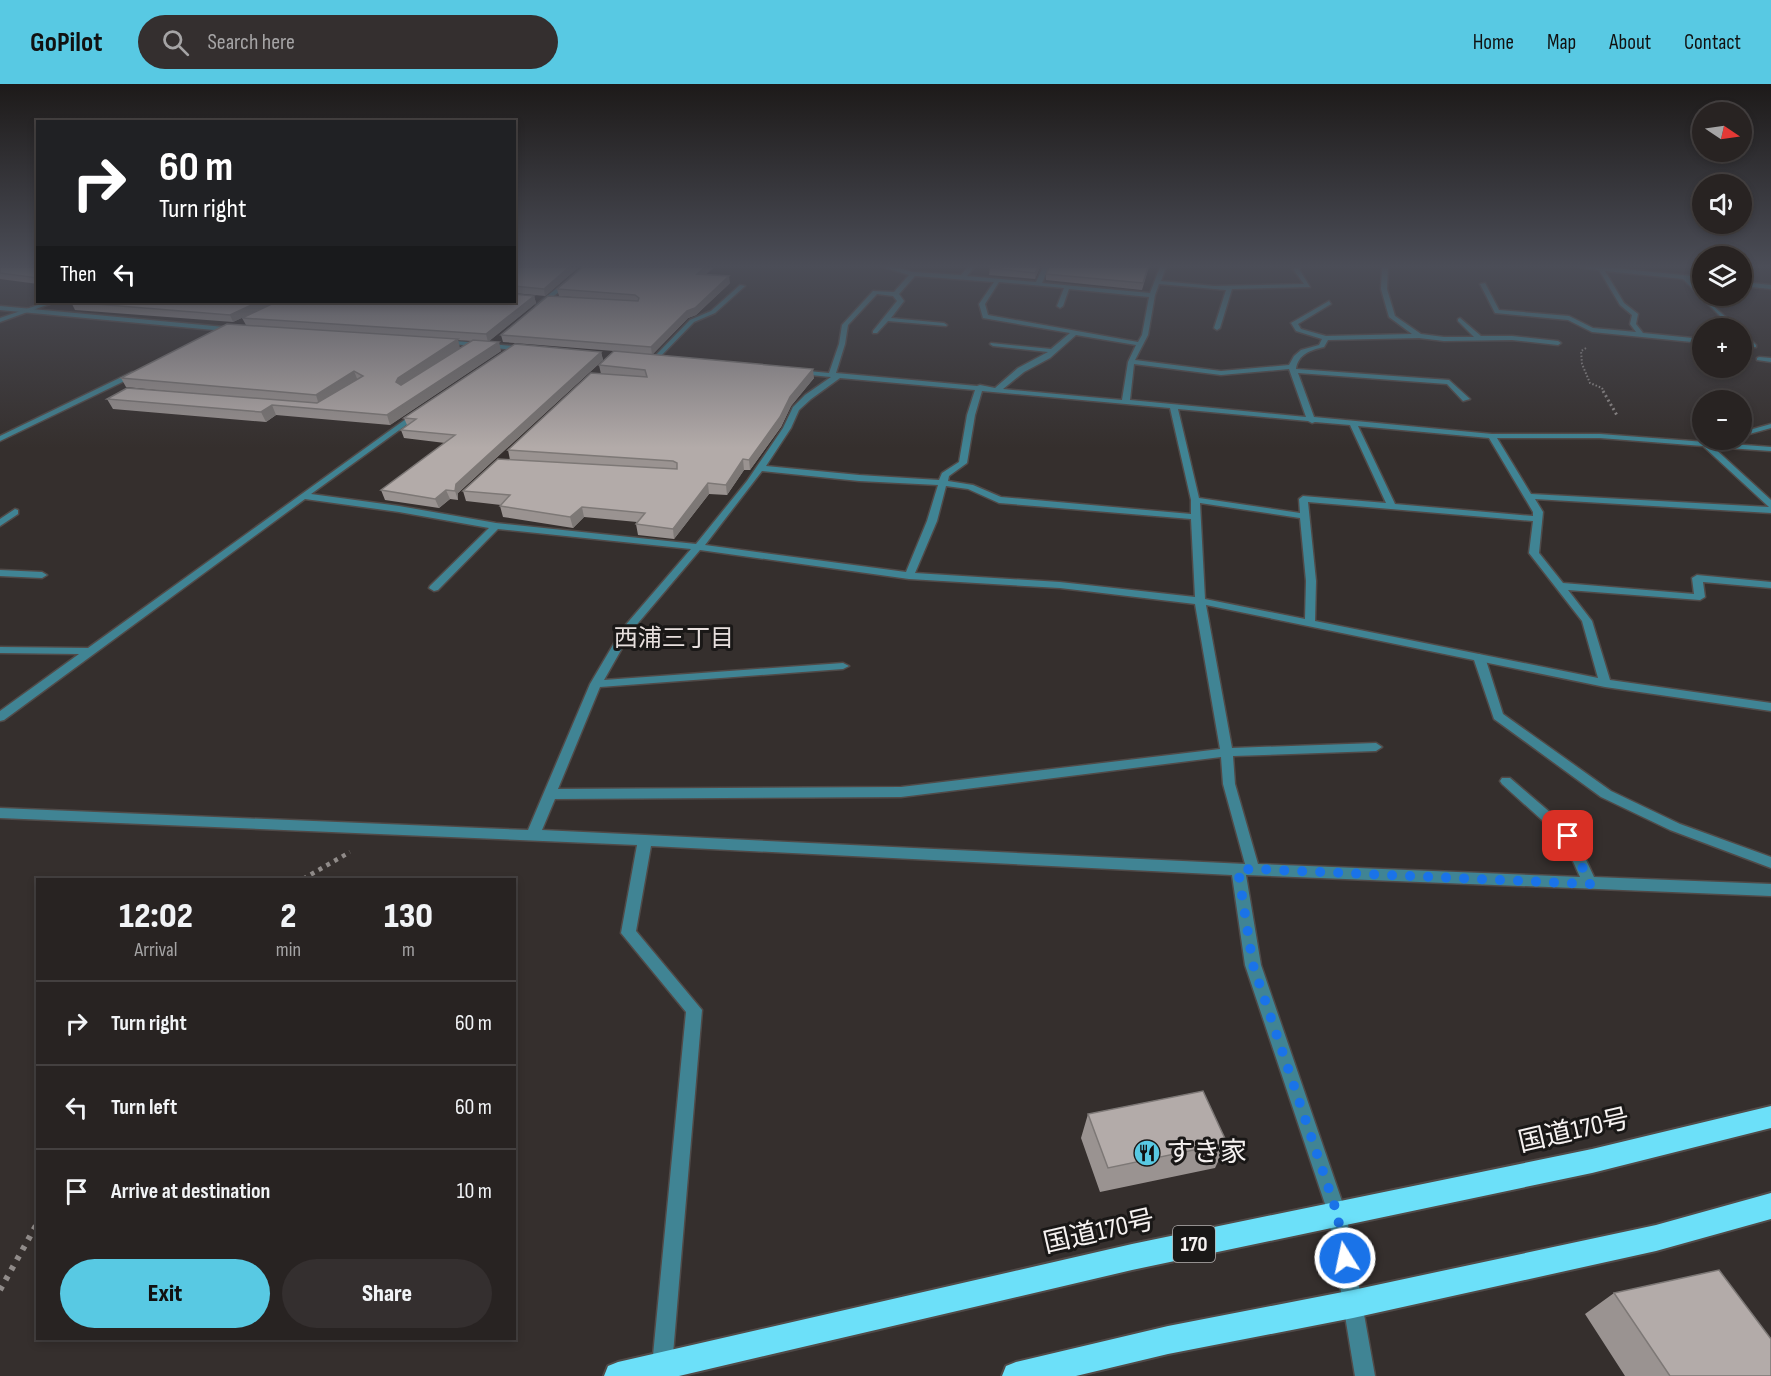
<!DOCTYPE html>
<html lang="en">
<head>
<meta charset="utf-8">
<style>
  :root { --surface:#282322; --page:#342f2f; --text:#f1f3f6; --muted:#a5a4a5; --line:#444040; --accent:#58c9e3 }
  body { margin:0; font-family:"Sofia Sans Condensed","Noto Sans JP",sans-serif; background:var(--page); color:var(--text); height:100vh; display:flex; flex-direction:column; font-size:22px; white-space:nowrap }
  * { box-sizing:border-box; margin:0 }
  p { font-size:20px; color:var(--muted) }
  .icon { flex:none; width:33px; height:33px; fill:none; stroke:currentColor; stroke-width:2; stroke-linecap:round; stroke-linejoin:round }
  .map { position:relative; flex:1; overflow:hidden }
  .panel { position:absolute; left:36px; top:794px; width:480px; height:462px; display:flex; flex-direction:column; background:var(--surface); border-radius:0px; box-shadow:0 3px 9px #0003,0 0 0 2px var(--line) }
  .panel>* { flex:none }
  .banner { position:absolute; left:36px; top:36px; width:480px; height:183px; border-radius:0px; box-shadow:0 3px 9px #0003,0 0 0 2px var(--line); background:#202124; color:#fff; overflow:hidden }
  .needle { width:39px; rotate:103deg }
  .tools { position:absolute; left:1692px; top:18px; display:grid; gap:12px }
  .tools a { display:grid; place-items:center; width:60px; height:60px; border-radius:50%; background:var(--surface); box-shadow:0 3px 9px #0003,0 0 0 2px var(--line); font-size:30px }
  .pin { position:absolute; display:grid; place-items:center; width:51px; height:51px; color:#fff; margin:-26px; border-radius:12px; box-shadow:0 3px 9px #0006 }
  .me { position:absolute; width:66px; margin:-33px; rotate:350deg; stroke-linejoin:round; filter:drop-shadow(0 0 4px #0008) }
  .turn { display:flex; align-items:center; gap:21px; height:126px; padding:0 24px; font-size:27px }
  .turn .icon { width:78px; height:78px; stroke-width:2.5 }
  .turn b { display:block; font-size:42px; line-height:51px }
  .then { display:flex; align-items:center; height:57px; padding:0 24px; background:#0003; gap:12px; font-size:22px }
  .eta { display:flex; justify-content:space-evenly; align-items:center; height:102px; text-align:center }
  .eta b { font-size:36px; font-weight:800; line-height:42px }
  .cta { display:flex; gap:12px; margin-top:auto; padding:12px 24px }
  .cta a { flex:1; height:69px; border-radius:36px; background:var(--accent); color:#111; font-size:24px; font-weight:800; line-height:69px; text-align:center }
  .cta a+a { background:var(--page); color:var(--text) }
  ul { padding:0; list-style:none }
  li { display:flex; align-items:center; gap:18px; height:84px; padding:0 24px; border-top:2px solid var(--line) }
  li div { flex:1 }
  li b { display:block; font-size:22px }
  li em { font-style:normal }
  header { display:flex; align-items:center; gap:36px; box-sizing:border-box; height:84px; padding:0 30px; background:var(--accent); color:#111 }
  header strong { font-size:28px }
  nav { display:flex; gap:33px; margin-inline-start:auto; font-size:21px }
  .search { width:420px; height:54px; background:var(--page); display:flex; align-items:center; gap:15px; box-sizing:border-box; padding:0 21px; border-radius:33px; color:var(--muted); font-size:22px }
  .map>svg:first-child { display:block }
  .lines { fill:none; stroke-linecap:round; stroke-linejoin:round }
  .service-casing { stroke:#504a48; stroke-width:3 }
  .minor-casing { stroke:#504a48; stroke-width:3 }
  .tertiary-casing { stroke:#504a48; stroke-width:3 }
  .trunk-casing { stroke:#504a48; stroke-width:4 }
  .path-far3 { stroke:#908b89; stroke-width:2; stroke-dasharray:1.5 2; stroke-linecap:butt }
  .path-far2 { stroke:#908b89; stroke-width:3; stroke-dasharray:2 3; stroke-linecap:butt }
  .path-far1 { stroke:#908b89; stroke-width:4.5; stroke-dasharray:4 5; stroke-linecap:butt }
  .path { stroke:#908b89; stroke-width:6; stroke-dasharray:4.5 7; stroke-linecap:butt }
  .service { fill:#408494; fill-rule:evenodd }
  .minor { fill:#408494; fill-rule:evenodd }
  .tertiary { fill:#408494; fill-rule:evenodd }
  .trunk { fill:#6ce0f9; fill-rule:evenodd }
  .wall { fill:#9a9391; fill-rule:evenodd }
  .shaded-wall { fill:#7d7876 }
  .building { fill:#b3aba9; stroke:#7d7876; stroke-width:1.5 }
  .route { stroke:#1a73e8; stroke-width:10; stroke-dasharray:0 18 }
  .labels { text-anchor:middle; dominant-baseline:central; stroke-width:6; stroke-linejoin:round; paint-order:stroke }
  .shield { fill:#1a1817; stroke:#b4b1b0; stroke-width:1.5 }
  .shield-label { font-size:21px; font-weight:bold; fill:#f6f2f1 }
  .neighbourhood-label { font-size:24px; fill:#e7dfdd; stroke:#1a1817 }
  .near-street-label { font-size:27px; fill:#f6f2f1; stroke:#1a1817 }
  .near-poi-label { font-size:27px; fill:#f6f2f1; stroke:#1a1817; text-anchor:start }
</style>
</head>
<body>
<header>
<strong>GoPilot</strong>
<div class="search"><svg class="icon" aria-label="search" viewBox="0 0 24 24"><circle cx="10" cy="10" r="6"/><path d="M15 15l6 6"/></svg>Search here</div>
<nav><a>Home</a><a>Map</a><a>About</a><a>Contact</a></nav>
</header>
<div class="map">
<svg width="1771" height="1292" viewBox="0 0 1771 1292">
  <rect width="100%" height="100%" fill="#352f2d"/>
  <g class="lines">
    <defs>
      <path id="service" d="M1479 570 1485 573 1503 630 1611 707 1680 740 1771 773V784L1670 746 1601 713 1494 635 1473 573Z"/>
      <path id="minor" d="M583 183H590L540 223H536V221Z
        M883 183H895L913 188 961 191 968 183H974L967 192 1036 198 1043 183H1049L1042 199 1150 209 1160 183H1166L1161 197 1214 202 1304 200 1293 185 1301 183 1299 185 1310 203 1232 205 1220 244 1217 246 1214 244 1226 206 1159 200 1155 211 1148 251 1135 276 1221 287 1289 281 1294 272 1301 266 1319 261 1322 255 1296 247 1291 239 1329 217 1331 220 1298 240 1301 245 1326 252 1412 250 1389 233 1381 205 1382 183H1388L1387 205 1395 232 1421 250 1444 253H1474L1458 237V235L1460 234 1481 252H1512L1558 257 1561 259 1558 261 1512 256 1444 257 1419 254 1328 256 1324 263C1311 266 1298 270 1296 285L1449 296 1470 315 1463 317 1447 300 1298 289 1314 333 1492 350H1600L1771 363V367L1713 363 1771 416V429L1535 415 1543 428 1539 469 1563 499 1694 510 1692 494 1697 491 1771 498V504L1703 498 1705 513 1700 516 1568 506 1592 537 1610 596 1771 619V627L1605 603 1206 521 1232 664 1376 659 1382 663 1376 667 1233 672 1235 700 1258 780 1580 793 1563 755 1502 700 1500 697 1502 694H1510L1573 748 1594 793 1771 800V812L1246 791 1261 881 1346 1129 1375 1292H1355L1328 1129 1245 881 1232 791 651 762 636 847 702 926 672 1282 669 1289 661 1292 655 1289 652 1282 686 928 621 849 637 761 0 734V724L528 746 590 600 623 544 691 465 498 445 438 506 434 507 429 504 430 502 489 444 399 428 305 415 4 636 0 637V627L79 570 0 569V563L88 564 417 327H420V331L311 410 399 422 496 439 696 460 747 397 783 344 793 323 805 311 831 293 800 290H797V286L829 289 839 260 842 241 873 207 894 208 909 191ZM915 192 994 198 979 220 983 234 1070 249 1051 265 991 259 990 260 993 262 1048 268 1018 284 995 304 980 301 977 302 836 289 845 260 848 241 877 210 893 212 897 217 873 247V249H877L888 237 946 242 947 241 944 239 891 234 904 217 899 210ZM999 198 1064 204 1057 222 1060 224 1063 222 1069 205 1149 213 1142 251 1138 258 988 231 985 220ZM1076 251 1136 261 1128 278 1122 316 1003 305 1024 288 1050 274ZM1134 280 1221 291 1289 285 1306 333 1130 316ZM840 294 975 306 967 331 959 378 942 389 939 396 859 391 766 382 791 344 799 326 811 315ZM982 307 1170 324 1191 416V430L1001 413 973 401 948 397 949 392 967 379 975 331ZM1178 325 1308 337 1312 339 1315 338 1350 341 1386 419 1303 412 1299 415 1300 429 1199 414ZM1358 342 1489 354 1533 428V432L1395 420ZM1497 354H1600L1703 362 1769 423 1531 410ZM762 387 859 397 938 401 927 437 906 488 705 461ZM946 402 968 405 999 419 1191 435 1195 513 1060 498 915 489 937 437ZM1308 418 1533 437 1529 469 1582 537 1598 594 1315 537 1316 497ZM1200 419 1300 434 1306 497 1305 535 1205 515ZM700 466 909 495 1060 504 1195 520 1220 665 901 703 558 705 600 603 843 585 849 582 843 579 604 596 633 545ZM1221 673 1223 700 1245 780 542 746 555 715 901 713Z
        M1579 183H1604L1702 193V197L1690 196 1702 212 1738 244H1732L1683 195 1605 187 1624 219 1638 230 1636 240 1643 249 1702 255V259L1592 248 1568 236 1495 229 1480 200 1485 199 1499 226 1569 232 1593 244 1636 248 1630 240 1632 231 1620 221 1599 186Z
        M1742 198 1771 201V205L1742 202Z
        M740 201 745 202 715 229 694 238 657 276H653V274L690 236 711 227Z
        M0 222 235 244 238 246 235 248 0 226Z
        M1742 248 1756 261V263H1742V259H1748L1742 253Z
        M444 256 525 263 528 265 525 267 442 259V257Z
        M1759 273 1771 274V278L1757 276V274Z
        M132 288 139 290 0 357V352Z
        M1771 340V344L1742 352V348Z
        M15 425 18 426V430L0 442V435Z
        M0 486 42 488 47 491 42 494 0 492Z"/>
      <path id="tertiary" d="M47 218H55L0 238V234Z"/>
      <path id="trunk" d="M1771 1022V1044L1592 1089 1132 1186 679 1292H604L608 1282 618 1278 1132 1160 1592 1065Z
        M1771 1109V1135L1656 1167 1353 1234 1168 1270 1076 1292H1002L1006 1282 1016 1278 1168 1242 1353 1206 1656 1141Z"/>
    </defs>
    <use href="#service" class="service-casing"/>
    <use href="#minor" class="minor-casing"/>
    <use href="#tertiary" class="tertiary-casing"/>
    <use href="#trunk" class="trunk-casing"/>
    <path class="path-far3" d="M1586 264 1581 267 1582 280 1590 299 1602 304 1604 308"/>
    <path class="path-far2" d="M1603 307 1618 333"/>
    <path class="path-far1" d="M303 795 350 768"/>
    <path class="path" d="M0 1206 38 1138"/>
    <use href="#service" class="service"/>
    <use href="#minor" class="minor"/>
    <use href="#tertiary" class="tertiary"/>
    <use href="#trunk" class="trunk"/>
  </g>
  <path class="wall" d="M0 183H38V200L0 195Z
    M514 183H579L545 212 514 209Z
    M1040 183 1035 195 989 191 990 184Z
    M1049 183H1149L1142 206 1046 196V190Z
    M706 191 730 199 696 231 688 234 652 271 814 294 791 322 781 343 750 386H744L727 411 709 410 674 455 638 451 636 440 637 438 584 433 573 444 503 433 500 422 501 421 466 417 463 407 510 376 508 366 601 290 599 281 614 267 503 258 501 251 598 215 559 212 557 205Z
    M534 212 536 219 489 257 501 267 390 341 276 331 266 338 113 325 107 315 196 310 126 303 121 294 246 241 242 234 254 228 233 238 75 226 71 218H514ZM458 256 472 257 449 272Z
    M601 268 603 276 458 409V416L450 415 439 424 385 416 381 406 445 359 404 354 401 346 407 341 404 334Z
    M1088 1030 1227 1059 1215 1084 1100 1108 1081 1054Z
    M1614 1209 1771 1292H1625L1585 1230Z"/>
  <path class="shaded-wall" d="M569 183H579L545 212 544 205Z
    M705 183H715L698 197 697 190Z
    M1038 183H1040L1035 195V189Z
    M729 192 730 199 696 231 688 234 652 271 651 263 687 227Z
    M534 212 536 219 488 258 486 250Z
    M258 218H277L233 238 230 231Z
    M458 255 460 264 401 303 396 298 398 294Z
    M499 258 501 267 390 341 387 331Z
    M601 268 603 276 458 409V416L455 407 456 400Z
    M813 285 814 294 791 322 781 343 750 386 749 376 790 313Z
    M354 287 358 297 319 321 316 311Z
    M272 321 276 331 266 338 261 328Z
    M743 375 744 386 727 411 726 401Z
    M708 399 709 410 674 455 673 445Z
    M446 406 450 415 439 424 435 415Z
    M582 423 584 433 573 444 570 433Z"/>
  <path class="building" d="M0 183H38V194L0 189Z
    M514 183H569L544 205 514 202Z
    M583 183H705L697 190 729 192 695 224 687 227 651 263 501 251 548 212 638 217 639 214 635 211 557 205Z
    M990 183H1038L1035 189 990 184Z
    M1049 183H1148L1143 199 1046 190Z
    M514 210 534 212 486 250 242 234 276 218H514Z
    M71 218H258L230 231Z
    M227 240 458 255 398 294 396 298 401 301 473 256 499 258 387 331 272 321 261 328 107 315 127 304 317 319 363 292 354 287 316 311 121 294Z
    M515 260 601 268 456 400 455 407 446 406 435 415 381 406 455 351 401 346 416 335 404 334Z
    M614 267 813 285 790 313 780 333 749 376 743 375 726 401 708 399 673 445 636 440 645 429 582 423 570 433 500 422 510 411 463 407 498 375 677 385V379L673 377 508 366 591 289 647 293 645 286 599 281Z
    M1203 1007 1227 1059 1108 1084 1088 1030Z
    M1719 1186 1771 1255V1292H1670L1614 1209Z"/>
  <linearGradient id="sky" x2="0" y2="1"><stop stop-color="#1d1a19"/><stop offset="0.5" stop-color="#4b4d57"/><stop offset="1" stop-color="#4b4d57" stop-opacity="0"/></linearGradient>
  <rect width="1771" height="364" fill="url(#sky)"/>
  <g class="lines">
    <path class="route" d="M1345 1174 1337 1129 1253 881 1238 786 1253 785 1590 800 1568 752"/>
  </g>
  <defs>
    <symbol id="restaurant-disc" viewBox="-11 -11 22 22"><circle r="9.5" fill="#58c9e3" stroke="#1a1817"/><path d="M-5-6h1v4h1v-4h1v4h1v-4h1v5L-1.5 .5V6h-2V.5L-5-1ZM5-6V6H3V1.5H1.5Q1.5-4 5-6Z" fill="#111"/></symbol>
  </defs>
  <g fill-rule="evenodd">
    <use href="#restaurant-disc" x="1132" y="1054" width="30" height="30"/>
  </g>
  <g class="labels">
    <rect class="shield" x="1173" y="1142" width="42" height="36" rx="4.5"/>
    <g class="shield-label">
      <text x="1194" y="1160">170</text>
    </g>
    <g class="neighbourhood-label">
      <text x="674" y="554">西浦三丁目</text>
    </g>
    <g class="near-street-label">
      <text transform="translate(1574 1047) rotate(-13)">国道170号</text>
      <text transform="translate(1099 1148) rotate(-13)">国道170号</text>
    </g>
    <g class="near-poi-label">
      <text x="1166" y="1069">すき家</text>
    </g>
  </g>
</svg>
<div class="tools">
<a><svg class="needle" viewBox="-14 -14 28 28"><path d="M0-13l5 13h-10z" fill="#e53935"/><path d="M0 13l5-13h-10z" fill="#a5a4a5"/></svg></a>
<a><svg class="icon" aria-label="sound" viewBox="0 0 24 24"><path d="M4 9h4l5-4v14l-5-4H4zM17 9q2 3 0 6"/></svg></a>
<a><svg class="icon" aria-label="layers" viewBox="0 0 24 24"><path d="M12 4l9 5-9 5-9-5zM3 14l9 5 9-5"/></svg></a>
<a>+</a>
<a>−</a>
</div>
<div class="pin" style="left:1568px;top:752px;background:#d93025"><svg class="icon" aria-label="arrive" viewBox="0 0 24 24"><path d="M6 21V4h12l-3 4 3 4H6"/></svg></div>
<svg class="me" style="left:1345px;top:1174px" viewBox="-20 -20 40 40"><circle r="17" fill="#1a73e8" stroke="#fff" stroke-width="3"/><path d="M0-11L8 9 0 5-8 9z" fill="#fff"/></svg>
<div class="banner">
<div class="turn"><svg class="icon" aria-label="right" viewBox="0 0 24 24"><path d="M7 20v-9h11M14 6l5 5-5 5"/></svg><div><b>60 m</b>Turn right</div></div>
<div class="then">Then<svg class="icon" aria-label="left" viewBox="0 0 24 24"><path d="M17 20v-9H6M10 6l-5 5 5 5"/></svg></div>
</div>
<section class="panel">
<div class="eta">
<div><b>12:02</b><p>Arrival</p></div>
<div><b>2</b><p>min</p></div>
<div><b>130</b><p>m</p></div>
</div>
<ul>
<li><svg class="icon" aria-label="right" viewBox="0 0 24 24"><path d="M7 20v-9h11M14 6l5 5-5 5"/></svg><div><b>Turn right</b></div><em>60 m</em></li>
<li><svg class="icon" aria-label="left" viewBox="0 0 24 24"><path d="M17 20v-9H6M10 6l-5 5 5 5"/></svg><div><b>Turn left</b></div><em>60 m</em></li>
<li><svg class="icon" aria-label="arrive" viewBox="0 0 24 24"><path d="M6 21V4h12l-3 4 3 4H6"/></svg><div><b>Arrive at destination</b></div><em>10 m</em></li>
</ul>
<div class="cta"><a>Exit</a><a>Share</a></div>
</section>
</div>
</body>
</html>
